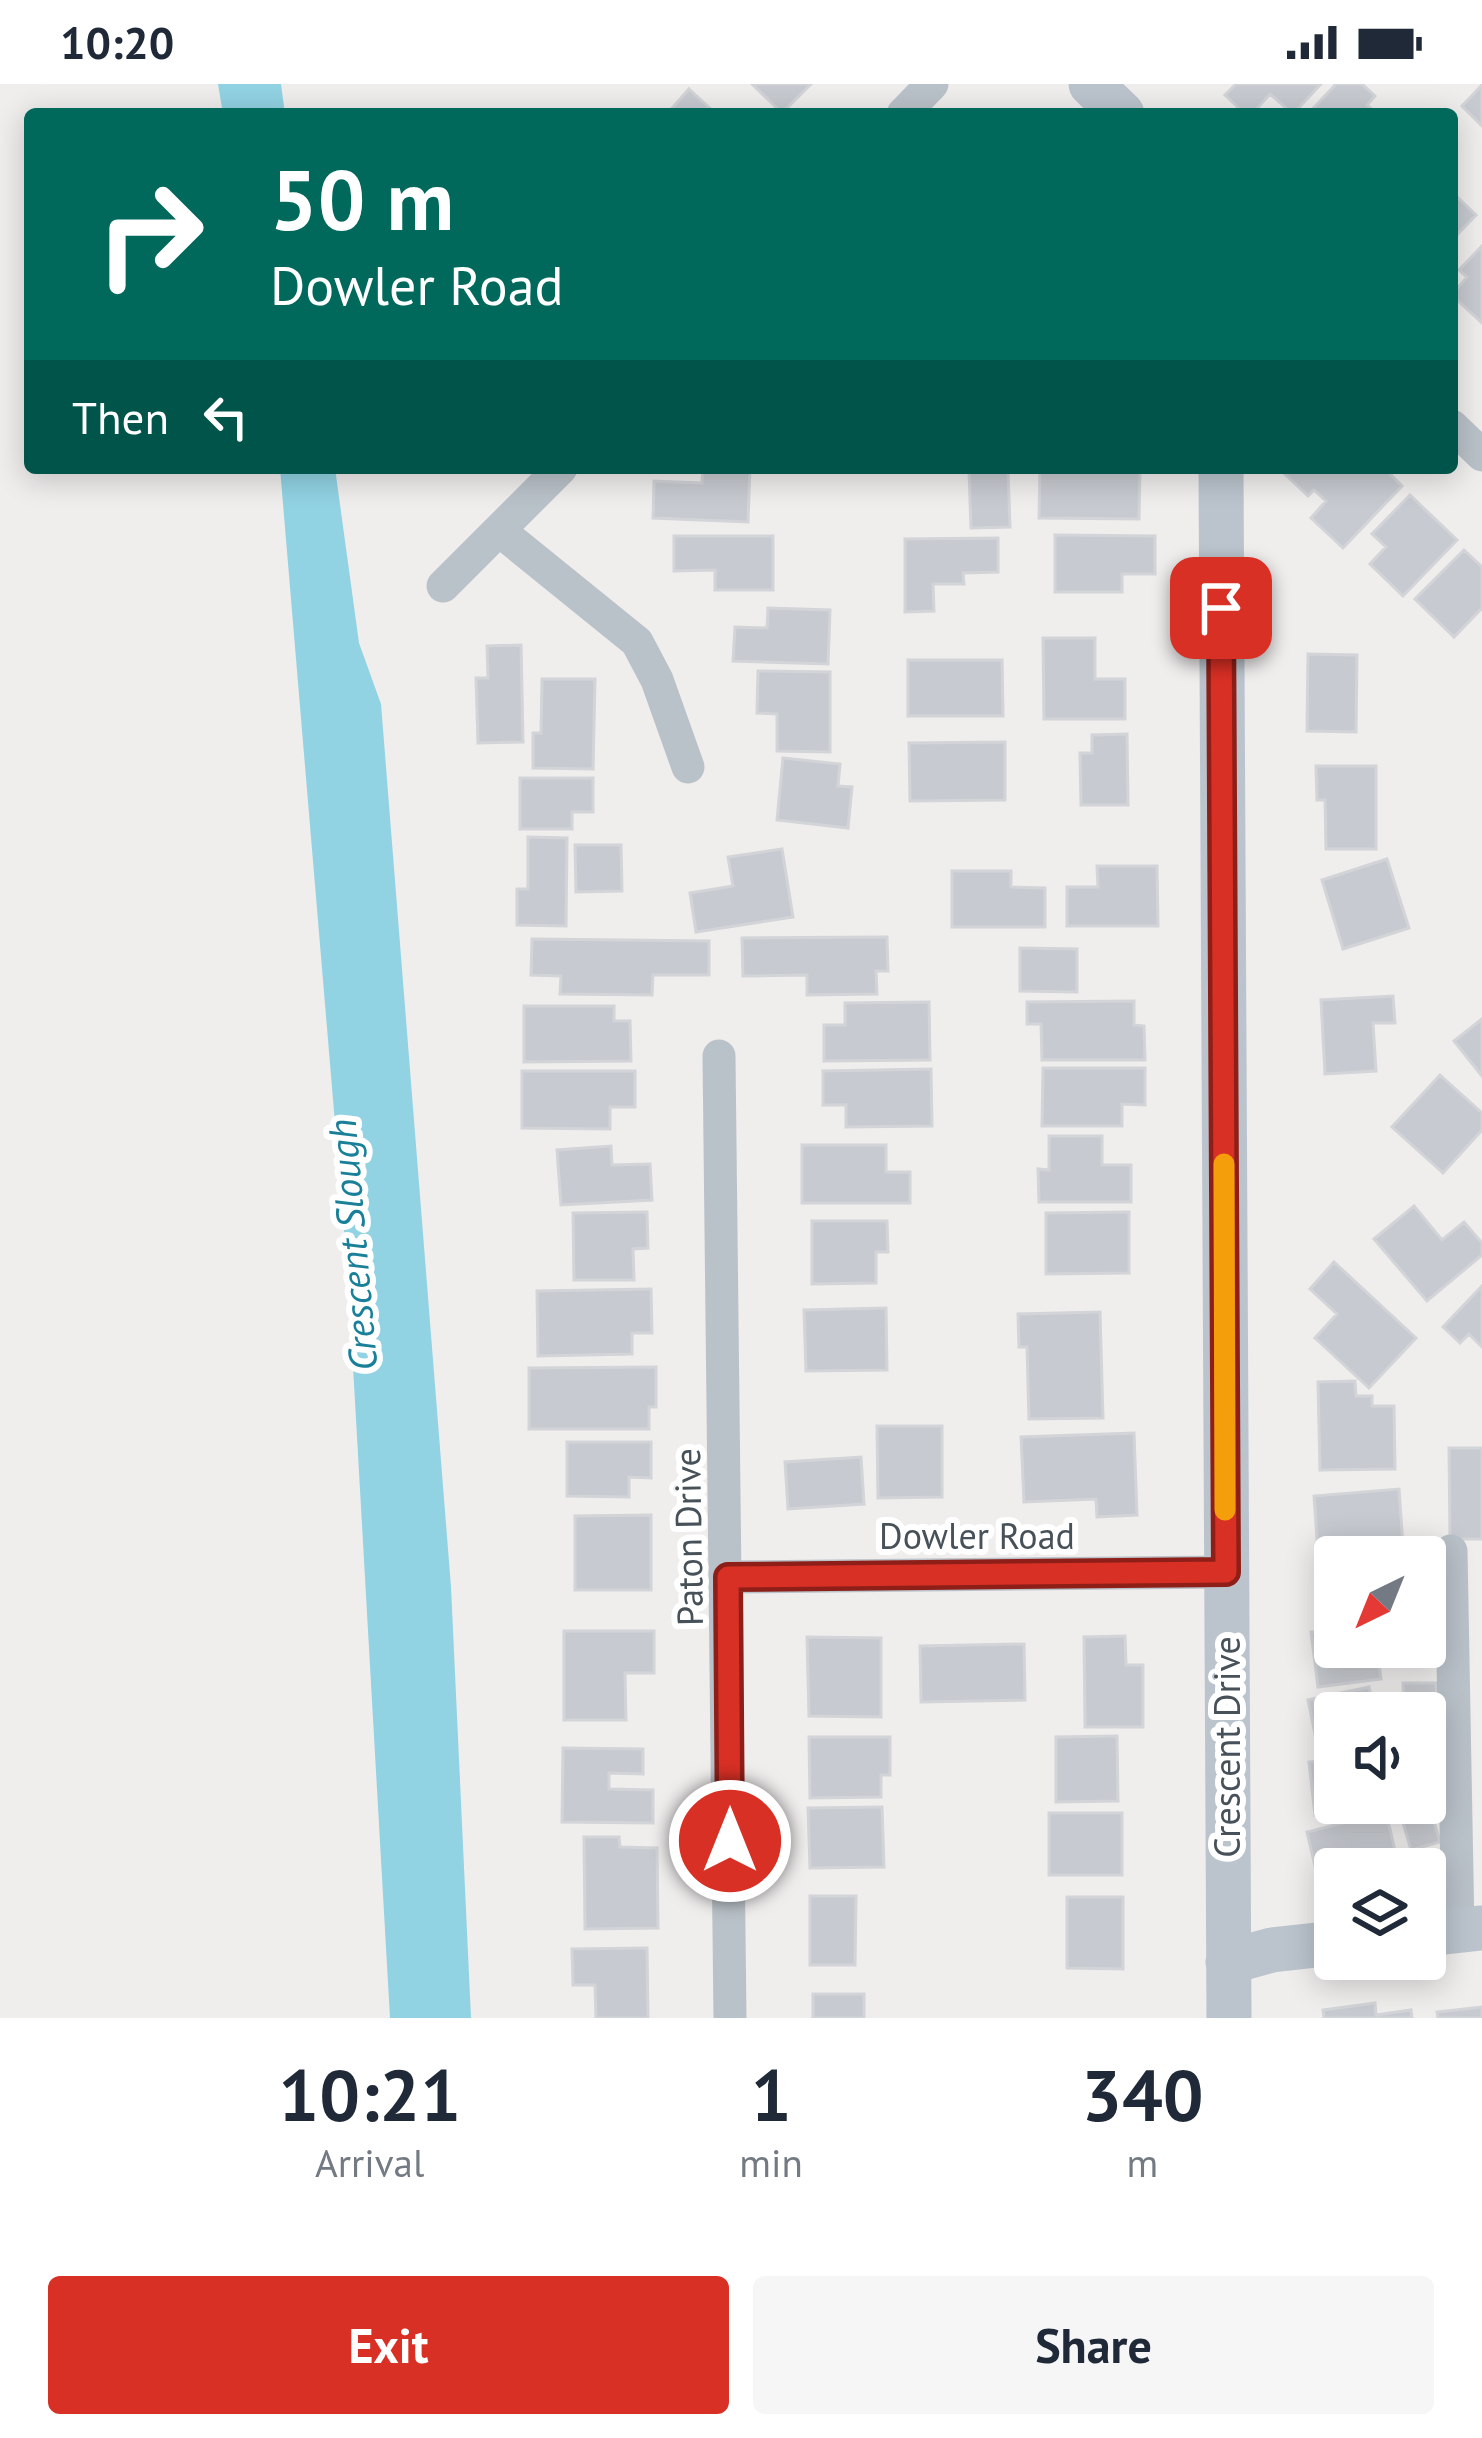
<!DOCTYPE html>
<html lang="en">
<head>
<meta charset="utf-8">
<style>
  :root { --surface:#fff; --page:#f6f6f7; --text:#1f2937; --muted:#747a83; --accent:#d93025 }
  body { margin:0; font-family:"PT Sans",sans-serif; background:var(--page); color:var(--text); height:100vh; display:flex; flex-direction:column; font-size:45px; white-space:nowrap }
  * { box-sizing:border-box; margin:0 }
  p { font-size:39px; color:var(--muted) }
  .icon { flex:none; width:66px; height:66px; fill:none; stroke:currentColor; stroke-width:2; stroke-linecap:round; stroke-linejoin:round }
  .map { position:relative; height:1934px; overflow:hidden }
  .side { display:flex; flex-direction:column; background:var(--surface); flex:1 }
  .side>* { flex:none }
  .top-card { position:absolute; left:24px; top:24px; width:1434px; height:366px; border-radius:12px; box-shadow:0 6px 30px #0003; background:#00695c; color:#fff; overflow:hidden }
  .needle { width:78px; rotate:223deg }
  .tools { position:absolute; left:1314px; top:1452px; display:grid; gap:24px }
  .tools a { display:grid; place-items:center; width:132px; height:132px; border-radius:12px; background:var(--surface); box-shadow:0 6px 30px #0003; font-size:60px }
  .pin { position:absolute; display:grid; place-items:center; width:102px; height:102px; color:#fff; margin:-51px; border-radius:24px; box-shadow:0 6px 18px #0006 }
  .me { position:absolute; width:132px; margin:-66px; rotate:0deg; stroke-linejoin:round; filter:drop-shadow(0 0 9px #0008) }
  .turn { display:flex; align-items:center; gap:42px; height:252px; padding:0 48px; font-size:54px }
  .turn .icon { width:156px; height:156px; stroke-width:2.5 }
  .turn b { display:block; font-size:84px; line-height:102px }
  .then { display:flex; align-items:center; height:114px; padding:0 48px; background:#0003; gap:24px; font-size:45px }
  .eta { display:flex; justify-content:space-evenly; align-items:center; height:204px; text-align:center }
  .eta b { font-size:72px; font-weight:700; line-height:84px }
  .button { display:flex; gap:24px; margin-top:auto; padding:24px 48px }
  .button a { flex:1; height:138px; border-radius:12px; background:var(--accent); color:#fff; font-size:48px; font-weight:700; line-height:138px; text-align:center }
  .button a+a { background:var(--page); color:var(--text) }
  .status { display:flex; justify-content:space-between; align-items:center; height:84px; padding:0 60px; background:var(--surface); direction:ltr }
  .status svg { height:33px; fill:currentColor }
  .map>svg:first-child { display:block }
  .water { fill:#91d2e3 }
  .building { fill:#c7cad0; stroke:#d2d4d8; stroke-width:3 }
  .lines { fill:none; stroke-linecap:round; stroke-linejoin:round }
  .street { stroke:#bac2c9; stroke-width:33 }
  .secondary { stroke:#bbc4cd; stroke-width:45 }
  .route-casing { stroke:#8d1f18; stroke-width:30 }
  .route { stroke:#d93025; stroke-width:21 }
  .slow { stroke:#f59e0b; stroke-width:21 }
  .labels { text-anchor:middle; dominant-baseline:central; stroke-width:12; stroke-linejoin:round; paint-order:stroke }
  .street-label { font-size:36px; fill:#475159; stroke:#fff }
  .water-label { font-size:39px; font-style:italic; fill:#1a8099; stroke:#fff }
</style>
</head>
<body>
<div class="status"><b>10:20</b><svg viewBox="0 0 49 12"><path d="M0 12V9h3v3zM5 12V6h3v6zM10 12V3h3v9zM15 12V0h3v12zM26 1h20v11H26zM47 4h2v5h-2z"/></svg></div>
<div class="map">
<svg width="1482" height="1934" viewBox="0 0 1482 1934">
  <rect width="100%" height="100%" fill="#f0eded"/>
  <path class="water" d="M218 0H281L285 30H223Z
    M280 384H335L359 559 381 620 451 1503 471 1934H390L348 1194Z"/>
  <path class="building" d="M752 0H811L782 29Z
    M1236 0H1321L1293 30 1270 10 1252 30H1245L1225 11Z
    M1336 0H1362L1375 12 1367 21 1377 30H1308Z
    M1482 1V42L1462 22Z
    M689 5 716 30H667Z
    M1452 108 1476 131 1452 156Z
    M1482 162V239L1452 211 1467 193 1459 186Z
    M703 384H750L748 438 653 434 654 397 702 399Z
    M1040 384H1140L1139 435 1039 434Z
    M1288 384H1384L1402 402 1343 464 1311 434 1326 417 1314 406 1308 412 1284 389Z
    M1008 386 1010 443 971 444 969 387Z
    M1410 411 1457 456 1403 512 1370 480 1386 463 1372 450Z
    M1055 451 1155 452V490H1122V508H1055Z
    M674 452H773V506H715V486L674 487Z
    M998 454V488L963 489 964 500H933L934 527 905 528V455Z
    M1464 466 1482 483V524L1454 553 1415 515Z
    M768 524 830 526 828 580 733 577 735 543 767 544Z
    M1043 554H1095V595H1125V635H1044Z
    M521 561 523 658 478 659 476 594H488L487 562Z
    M1308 570 1357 571 1356 648 1307 647Z
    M908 576H1002L1003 632H908Z
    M758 587 830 588V668L777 667V630L757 629Z
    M542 595H595L593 685 533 684V649H541Z
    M1127 650 1128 721H1081L1080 669H1092V651Z
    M1005 658V716L910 717 909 659Z
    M783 674 840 680 838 702 852 703 848 744 777 736Z
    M1316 682H1376V765H1326L1325 716H1317Z
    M520 694H593V728H572V745H520Z
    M528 753 567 754 566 842 517 841V805H528Z
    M575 761H621L622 807 576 808Z
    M782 765 793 833 696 848 690 809 733 802 728 773Z
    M1387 775 1409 844 1343 865 1322 796Z
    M1097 782H1157L1158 842H1067V803H1098Z
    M952 787H1011V803L1045 804V843H952Z
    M887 853 888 887H876L877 910 807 911V891L743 892 742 854Z
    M532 855 709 857V891H653L652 911 560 910 561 892 531 891Z
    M1020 864 1077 865V908L1020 907Z
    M1393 912 1395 939H1373L1376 987 1325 990 1321 916Z
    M1134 917V941L1144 942 1145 976H1042L1041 940H1027V918Z
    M929 918 930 976 824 977V941H845V919Z
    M524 922H614V937H630L631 977 524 978Z
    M1482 935V992L1454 957Z
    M1043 984H1145V1021L1122 1020V1042H1042Z
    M931 985 932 1042 846 1043V1021H823V987Z
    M522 987H635V1023H610V1045L522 1044Z
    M1440 991 1482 1029V1046L1443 1089 1392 1043Z
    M1049 1052H1102V1081H1131V1118H1039L1038 1085 1049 1086Z
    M802 1061H886V1088H910V1119H802Z
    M611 1062 612 1081 650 1080 652 1116 561 1121 557 1066Z
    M1414 1122 1442 1156 1464 1138 1482 1159V1171L1427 1217 1374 1155Z
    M647 1128 648 1164 633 1165 634 1196H574L573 1129Z
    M1129 1128V1189L1046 1190V1129Z
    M812 1137H887L888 1168H876V1199L812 1200Z
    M1334 1178 1416 1254 1369 1304 1315 1254 1337 1230 1310 1205Z
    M1482 1202V1263L1469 1250 1460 1259 1443 1243Z
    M651 1205 652 1249H632V1270L538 1272 537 1207Z
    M886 1224 887 1286 806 1287 804 1226Z
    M1100 1228 1103 1334 1029 1335 1027 1263H1019L1018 1230Z
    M656 1283V1323H649V1345H529V1284Z
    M1355 1297 1356 1312H1372V1322H1394L1395 1385 1320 1386 1318 1298Z
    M877 1342H942V1413L878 1414Z
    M1134 1349 1137 1431 1097 1433 1096 1415 1024 1418 1021 1353Z
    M567 1358H651V1394L629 1393V1413L567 1412Z
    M1449 1364H1482V1455H1450Z
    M861 1373 864 1420 788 1425 785 1378Z
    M1399 1405 1403 1462 1318 1469 1314 1412Z
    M651 1431V1506H575V1432Z
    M1335 1478V1534L1320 1535 1316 1479Z
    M1425 1534H1438V1572H1400V1563H1425Z
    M1335 1545V1563H1377L1381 1595 1318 1603 1311 1548Z
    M564 1547H654V1589H625L626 1636H564Z
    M1125 1552 1126 1581H1143V1643H1085L1084 1553Z
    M807 1553 881 1554V1633L809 1632Z
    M1024 1560 1025 1616 921 1618 920 1562Z
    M1403 1599H1436L1437 1635 1404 1629Z
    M1369 1603 1375 1629H1335V1665L1319 1669 1308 1616Z
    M1117 1652 1118 1717 1056 1718V1653Z
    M809 1653H890V1691H881V1713L810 1714Z
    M563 1664 643 1665V1690L609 1689V1705L653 1706V1739L562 1738Z
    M1425 1665H1438L1437 1702 1425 1701Z
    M1335 1675V1719H1379L1380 1724 1315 1731 1309 1678Z
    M882 1723 884 1783 810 1784 808 1724Z
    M1430 1724 1440 1758 1411 1766 1401 1732Z
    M1386 1728 1398 1780 1335 1785V1795L1319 1799 1307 1748Z
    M1049 1729H1122V1791H1049Z
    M584 1753H619L620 1763 657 1764 658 1844 585 1845Z
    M810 1812H856L855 1881H810Z
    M1067 1813H1123V1885L1067 1884Z
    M647 1864 648 1934H596L595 1901H573L572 1865Z
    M813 1910H864V1934H813Z
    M1375 1919 1376 1931 1411 1926 1412 1934H1324L1323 1926Z
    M1482 1923V1934H1438L1437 1928Z"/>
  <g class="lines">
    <path class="street" d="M903 30 932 0
      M1452 342 1482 371
      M500 447 637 558 657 596 688 683
      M443 502 561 384
      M719 972 730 1934
      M1451 1467 1458 1847
      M728 1493 1226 1488"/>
    <path class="secondary" d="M1091 0 1122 30
      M1221 384 1229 1934
      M1425 1850 1482 1844
      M1228 1878 1272 1866 1335 1859"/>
  </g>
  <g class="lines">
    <defs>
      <path id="route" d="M730 1757 728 1493 1226 1488 1221 524"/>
    </defs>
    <use href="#route" class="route-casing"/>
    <use href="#route" class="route"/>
    <path class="slow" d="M1224 1080 1225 1426"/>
  </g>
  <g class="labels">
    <g class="street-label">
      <text x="977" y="1451">Dowler Road</text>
      <text transform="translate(688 1453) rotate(-91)">Paton Drive</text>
      <text transform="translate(1226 1663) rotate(-90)">Crescent Drive</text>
    </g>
    <g class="water-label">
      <text transform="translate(352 1161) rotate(-95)">Crescent Slough</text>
    </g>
  </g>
</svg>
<div class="tools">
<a><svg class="needle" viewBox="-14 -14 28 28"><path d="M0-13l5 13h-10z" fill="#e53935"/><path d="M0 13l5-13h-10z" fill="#747a83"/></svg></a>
<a><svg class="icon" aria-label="sound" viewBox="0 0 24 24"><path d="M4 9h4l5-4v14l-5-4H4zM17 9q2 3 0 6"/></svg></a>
<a><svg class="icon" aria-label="layers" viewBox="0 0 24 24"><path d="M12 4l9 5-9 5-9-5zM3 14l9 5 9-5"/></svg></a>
</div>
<div class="pin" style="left:1221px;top:524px;background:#d93025"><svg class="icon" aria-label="arrive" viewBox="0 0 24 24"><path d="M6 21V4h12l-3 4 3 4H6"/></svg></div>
<svg class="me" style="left:730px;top:1757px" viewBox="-20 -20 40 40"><circle r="17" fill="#d93025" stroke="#fff" stroke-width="3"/><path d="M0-11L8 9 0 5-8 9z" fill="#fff"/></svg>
<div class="top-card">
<div class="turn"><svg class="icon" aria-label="right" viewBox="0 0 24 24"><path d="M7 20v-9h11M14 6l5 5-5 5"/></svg><div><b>50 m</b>Dowler Road</div></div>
<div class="then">Then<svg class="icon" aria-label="left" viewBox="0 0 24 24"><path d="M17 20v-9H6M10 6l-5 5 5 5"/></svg></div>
</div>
</div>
<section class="side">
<div class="eta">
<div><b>10:21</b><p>Arrival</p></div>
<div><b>1</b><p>min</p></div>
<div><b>340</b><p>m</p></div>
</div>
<div class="button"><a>Exit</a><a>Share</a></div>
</section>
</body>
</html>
